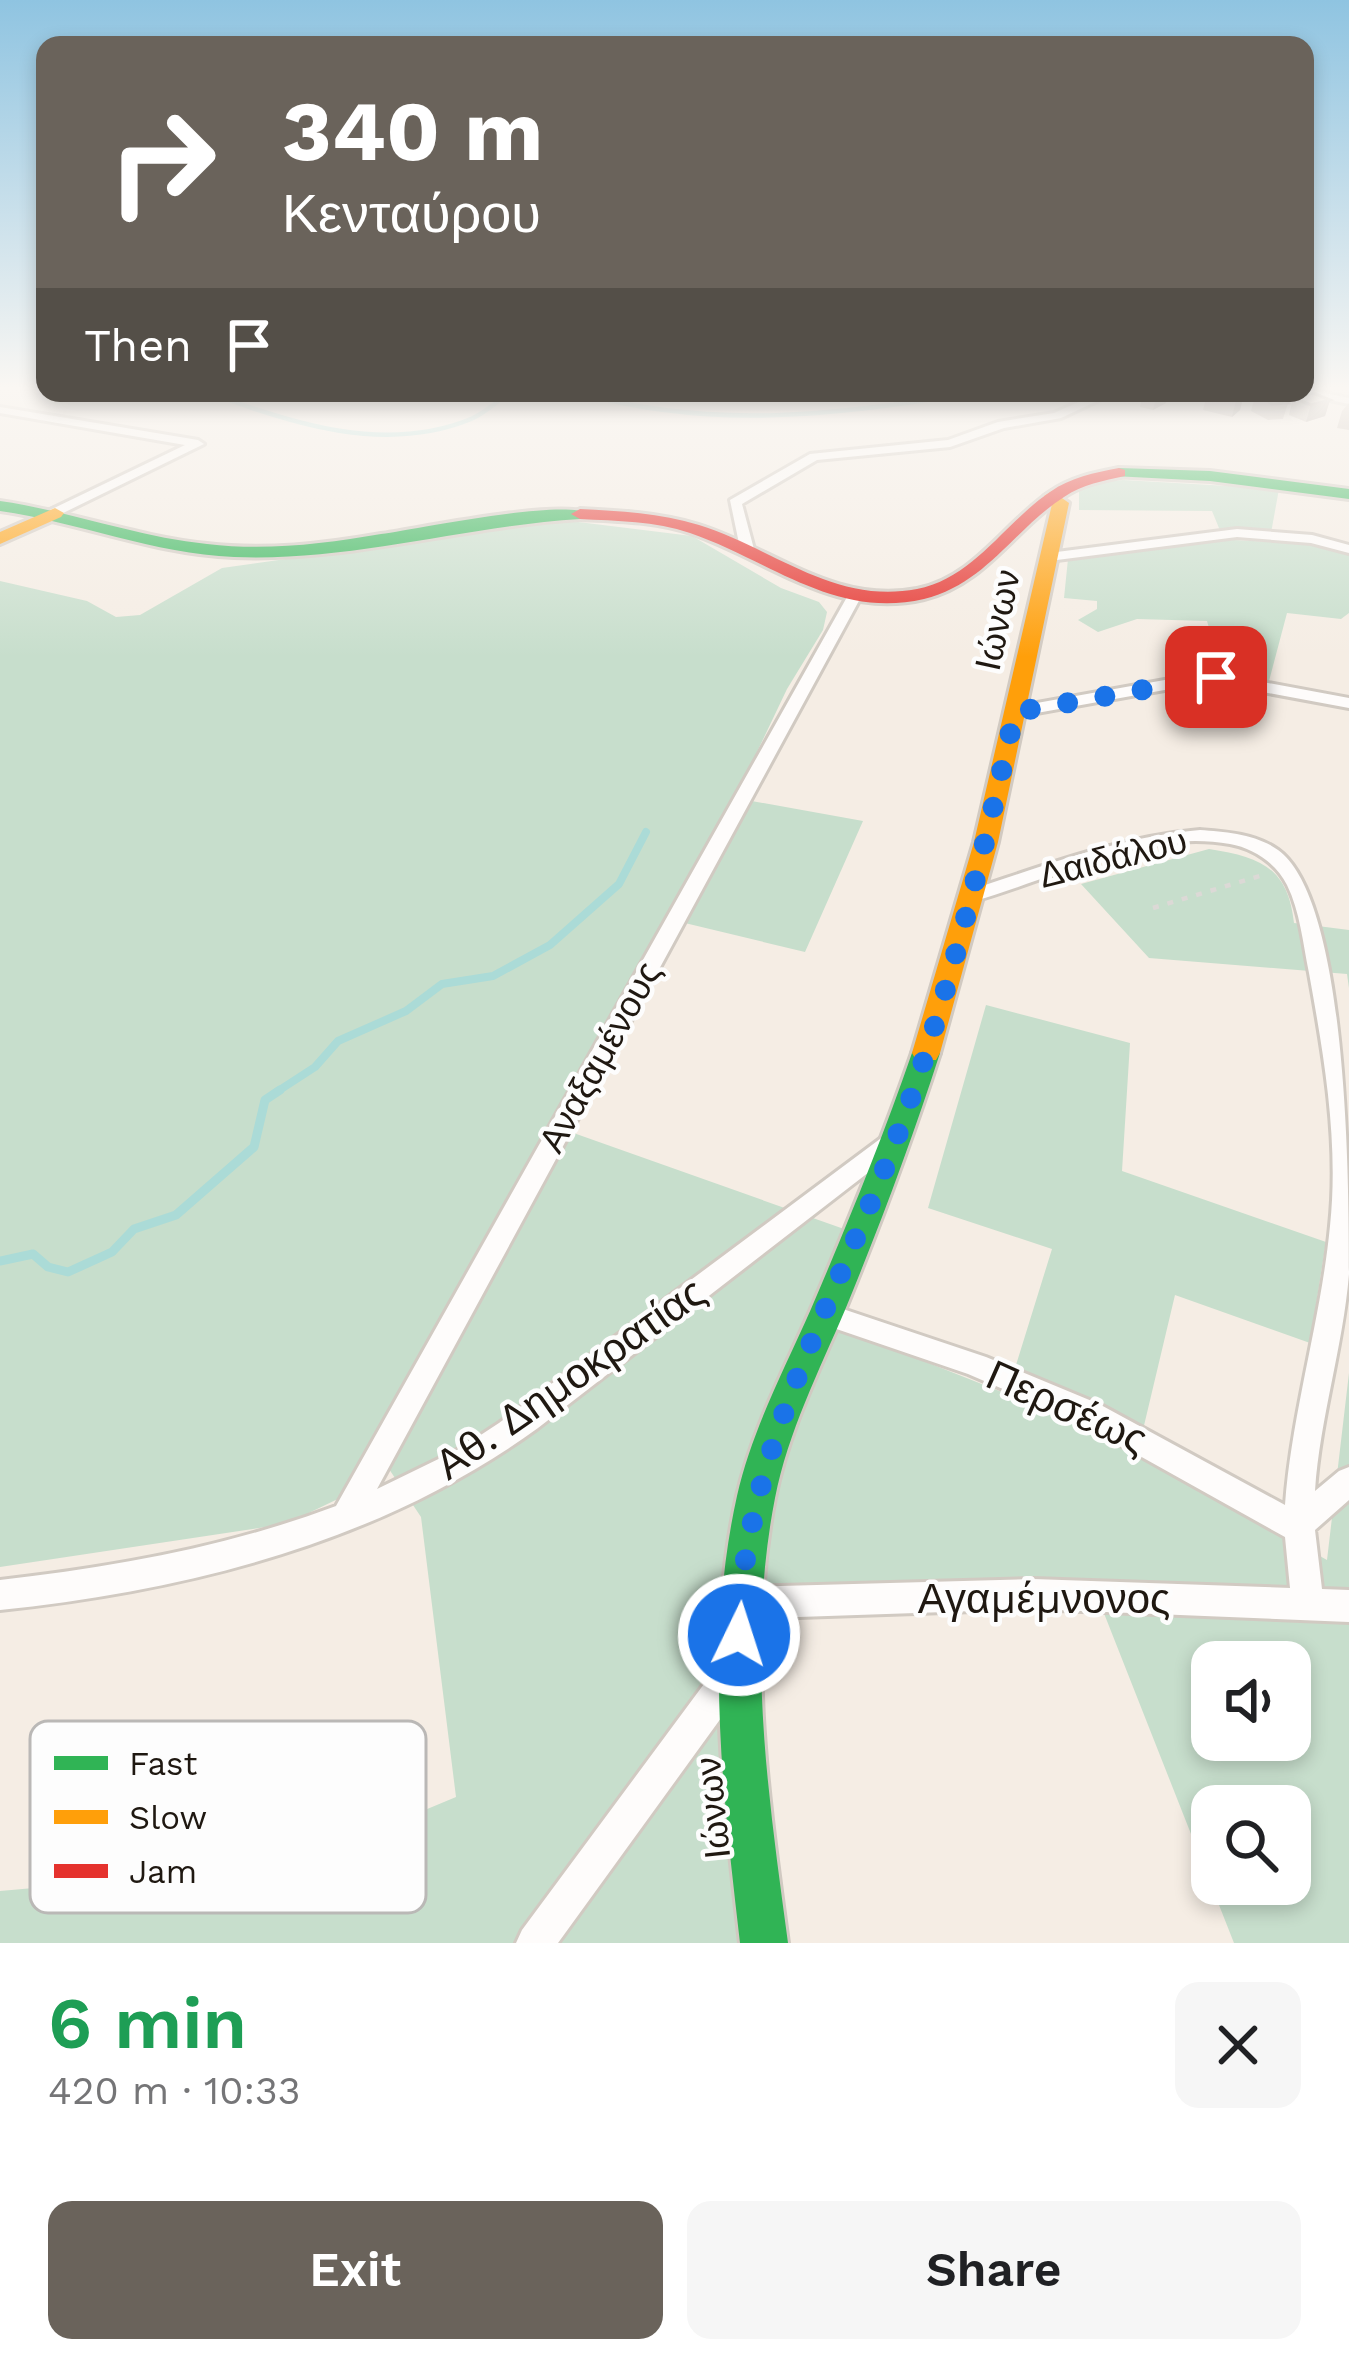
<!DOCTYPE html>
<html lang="en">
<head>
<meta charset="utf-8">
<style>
  :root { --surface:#fff; --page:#f6f6f6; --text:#202124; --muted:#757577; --accent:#6a635b }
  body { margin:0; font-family:"Work Sans",sans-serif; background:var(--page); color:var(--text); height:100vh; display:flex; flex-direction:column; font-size:45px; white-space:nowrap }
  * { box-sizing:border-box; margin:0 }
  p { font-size:39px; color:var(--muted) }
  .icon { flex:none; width:66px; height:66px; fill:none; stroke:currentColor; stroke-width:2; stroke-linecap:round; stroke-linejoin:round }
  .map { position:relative; height:1943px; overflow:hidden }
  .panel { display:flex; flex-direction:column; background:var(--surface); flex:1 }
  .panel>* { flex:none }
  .guide { position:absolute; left:36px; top:36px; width:1278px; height:366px; border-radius:24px; box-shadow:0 6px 18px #0003; background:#6a635b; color:#fff; overflow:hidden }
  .controls { position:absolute; left:1191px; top:1641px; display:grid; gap:24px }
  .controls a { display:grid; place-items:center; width:120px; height:120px; border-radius:24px; background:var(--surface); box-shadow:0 6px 18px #0003; font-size:60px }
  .pin { position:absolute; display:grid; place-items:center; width:102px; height:102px; color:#fff; margin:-51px; border-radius:24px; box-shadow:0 6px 18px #0006 }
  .me { position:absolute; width:132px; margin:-66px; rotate:4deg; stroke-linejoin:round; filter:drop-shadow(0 0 9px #0008) }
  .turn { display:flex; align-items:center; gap:42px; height:252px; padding:0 48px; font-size:54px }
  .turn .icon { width:156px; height:156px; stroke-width:2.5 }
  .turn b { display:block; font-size:84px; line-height:102px }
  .then { display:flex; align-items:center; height:114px; padding:0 48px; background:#0003; gap:24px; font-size:45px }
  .round { display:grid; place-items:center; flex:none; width:126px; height:126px; border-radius:24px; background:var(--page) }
  .headline { display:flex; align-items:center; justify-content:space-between; height:204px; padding:0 48px }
  h1 { font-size:72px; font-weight:600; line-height:90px; color:#1e9e55 }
  .button { display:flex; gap:24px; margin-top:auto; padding:24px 48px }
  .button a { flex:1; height:138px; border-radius:24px; background:var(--accent); color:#fff; font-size:48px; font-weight:600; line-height:138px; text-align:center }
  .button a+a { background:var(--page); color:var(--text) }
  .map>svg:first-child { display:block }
  .green { fill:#c7decc; fill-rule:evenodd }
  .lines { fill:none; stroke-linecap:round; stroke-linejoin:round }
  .stream-far2 { stroke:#abdbd7; stroke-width:4.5 }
  .stream-far1 { stroke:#abdbd7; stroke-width:8 }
  .stream { stroke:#abdbd7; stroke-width:9 }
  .street-casing { stroke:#d1cac2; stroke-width:6 }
  .fast-casing { stroke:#d1cac2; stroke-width:6 }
  .slow-casing { stroke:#d1cac2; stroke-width:6 }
  .jam-casing { stroke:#d1cac2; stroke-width:6 }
  .path { stroke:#dcd9d6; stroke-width:4.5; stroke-dasharray:6 9; stroke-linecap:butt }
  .street { fill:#fefcfb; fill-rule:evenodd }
  .fast { fill:#30b455; fill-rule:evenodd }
  .slow { fill:#ff9f0a; fill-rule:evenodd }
  .jam { fill:#e5322d; fill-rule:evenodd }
  .wall { fill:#c2b7ae }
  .shaded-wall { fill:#9e958d }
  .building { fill:#e1d5ca; stroke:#9e958d; stroke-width:3 }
  .route { stroke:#1a73e8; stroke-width:21; stroke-dasharray:0 37.8 }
  .labels { text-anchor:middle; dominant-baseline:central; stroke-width:9; stroke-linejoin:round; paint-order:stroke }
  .street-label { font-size:36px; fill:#1f1811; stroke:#fdfdfd }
  .near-street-label { font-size:42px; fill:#1f1811; stroke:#fdfdfd }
  .key { fill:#fdfdfd; stroke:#bab8b6; stroke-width:3 }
  .key-label { font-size:33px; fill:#1f1811 }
</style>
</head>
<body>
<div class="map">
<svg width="1349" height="1943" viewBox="0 0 1349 1943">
  <rect width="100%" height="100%" fill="#f5ede4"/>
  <path class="green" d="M1123 480 1279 489 1271 533H1221L1212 511 1079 510V491L1095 482Z
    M562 520 692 536 781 588 819 602 827 612 823 630 787 689 735 798 863 821 805 952 664 918 551 1125 844 1229 815 1318 1007 1394 1052 1249 928 1208 986 1005 1130 1043 1122 1171 1326 1242 1310 1343 1175 1295 1137 1455 1327 1560 1349 1373V1943H1234L1094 1588 728 1594 743 1943H0V1891L293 1865 456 1797 421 1517 371 1442 344 1496 286 1524 0 1567V581L87 601 116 617 140 615 222 568ZM1212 1662H1290V1740H1212ZM1212 1806H1290V1884H1212Z
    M1216 539 1324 545 1349 553V613L1341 619 1287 613 1269 681 1222 672 1207 621 1137 619 1098 632 1078 620 1097 609V601L1064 598 1068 559Z
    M1209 849C1261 857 1288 868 1294 923L1349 930V988L1347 974 1149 958 1081 884Z"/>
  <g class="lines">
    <path class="stream-far2" d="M210 393C292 424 386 454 471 419 485 413 496 402 509 393
      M580 393C712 430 839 415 972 393"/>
    <path class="stream-far1" d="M275 1093 315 1067 338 1041 406 1011 442 984 493 976 550 945 619 884 646 832"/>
    <path class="stream" d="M0 1261 33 1254 48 1267 68 1272 112 1252 134 1229 176 1215 254 1147 265 1100 280 1090"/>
    <defs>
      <path id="street" d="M1305 389 1349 398V404L1301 394Z
        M1099 393H1114L1061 418 1004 428 950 447 817 460 742 504 755 553 748 557 741 553 730 500 810 454 948 440 998 422 1054 413Z
        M0 407 198 440 204 444 55 517 50 516V510L185 445 0 413Z
        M1237 529 1312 535 1349 545V553L1311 543 1237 537 1049 561 1042 557 1049 553Z
        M854 593 861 597 377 1489 461 1448 499 1423 888 1133H904L908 1139 904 1145 538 1428C381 1542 190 1590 0 1610V1580C115 1567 227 1547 336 1506L847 597Z
        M1209 672 1349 698V708L1209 682 1015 717 1007 712 1015 707Z
        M1200 830C1226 832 1256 834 1278 850 1349 901 1349 1190 1349 1274 1343 1347 1320 1418 1315 1491L1339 1471 1349 1467V1500L1315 1530 1322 1589 1349 1590V1622L1033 1609 740 1619 729 1614 724 1603 729 1592 740 1587 1033 1579 1290 1588 1285 1537 1079 1422 968 1374 816 1322 812 1314 816 1306 825 1303 986 1357 1099 1404 1285 1505C1292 1411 1321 1320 1330 1226 1339 1142 1324 1056 1309 973 1303 944 1300 911 1287 885 1276 863 1253 848 1230 844 1143 828 1055 879 974 901L964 895 967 891C1044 866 1118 837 1200 830Z
        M733 1657 745 1661 749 1673 745 1685 558 1943H516L522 1930 721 1661Z"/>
      <path id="fast" d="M1119 468 1210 471 1349 489V499L1210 481 1113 476 1111 473Z
        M0 501C70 511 137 537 207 544 265 551 324 544 381 534 417 529 565 498 589 514L580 519C465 526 350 562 234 557 154 554 78 522 0 511Z
        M926 1043 936 1046 940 1053C912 1140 880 1225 845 1310 819 1371 788 1432 775 1498 746 1646 768 1795 788 1943H740C723 1795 704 1644 737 1496 752 1430 784 1370 811 1309 847 1225 882 1140 912 1053L916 1046Z"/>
      <path id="slow" d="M1052 491 1069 503 998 842 940 1053 936 1060H916L912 1053 974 842 1052 504 1044 496Z
        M55 508 64 513 61 517 0 544V532Z"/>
      <path id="jam" d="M1119 468 1125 470V476C1103 481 1083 484 1064 497 1014 529 986 584 924 599 835 620 769 560 690 533 655 521 617 521 580 519L571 514 580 509C620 511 660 513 699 525 773 548 834 605 917 589 974 578 1004 523 1050 492 1071 477 1094 473 1119 468Z"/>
    </defs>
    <use href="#street" class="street-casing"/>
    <use href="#fast" class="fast-casing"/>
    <use href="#slow" class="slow-casing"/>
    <use href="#jam" class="jam-casing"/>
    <path class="path" d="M1153 908 1263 875"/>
    <use href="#street" class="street"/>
    <use href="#fast" class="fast"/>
    <use href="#slow" class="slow"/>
    <use href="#jam" class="jam"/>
  </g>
  <path class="wall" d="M1143 393H1168L1166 403 1153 410 1140 407Z
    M1256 393H1282L1281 397 1288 403 1283 419 1268 420 1251 411Z
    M1207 394H1244L1240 410 1232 417 1203 410Z
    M1293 398 1330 400 1325 416 1306 422 1289 415Z
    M1349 403V430L1337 428 1342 411Z"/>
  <path class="shaded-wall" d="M1168 393 1166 403 1153 410 1157 394Z
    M1244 394 1240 410 1232 417 1236 400Z
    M1330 400 1325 416 1306 422 1311 405Z"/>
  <path class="building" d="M1256 393H1280L1278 395 1288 403 1272 404Z
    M1313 393 1330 400 1311 405 1293 398Z
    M1207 394 1208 393 1244 394 1236 400Z"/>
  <linearGradient id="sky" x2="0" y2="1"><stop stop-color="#8fc4e1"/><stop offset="0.59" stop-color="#faf7f3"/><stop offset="1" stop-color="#faf7f3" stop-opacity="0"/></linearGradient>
  <rect width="1349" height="657" fill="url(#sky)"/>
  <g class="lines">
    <path class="route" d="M739 1635C742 1455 837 1299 898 1134 949 996 983 855 1015 712L1216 677"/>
  </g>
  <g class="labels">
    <g class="street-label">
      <text transform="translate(998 620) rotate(-78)">Ιώνων</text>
      <text transform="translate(1113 858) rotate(-14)">Δαιδάλου</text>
      <text transform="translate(600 1057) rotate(-61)">Αναξαμένους</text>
      <text transform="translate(713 1808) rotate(-96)">Ιώνων</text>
    </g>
    <g class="near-street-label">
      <text transform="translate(570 1378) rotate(-35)">Αθ. Δημοκρατίας</text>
      <text transform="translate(1067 1407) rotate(24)">Περσέως</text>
      <text x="1044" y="1598">Αγαμέμνονος</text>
    </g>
  </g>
  <rect x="30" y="1721" width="396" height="192" rx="18" class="key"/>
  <rect x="54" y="1756" width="54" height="14" fill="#30b455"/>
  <rect x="54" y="1810" width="54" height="14" fill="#ff9f0a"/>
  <rect x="54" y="1864" width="54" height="14" fill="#e5322d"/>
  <g class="key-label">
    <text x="129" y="1775">Fast</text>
    <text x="129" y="1829">Slow</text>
    <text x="129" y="1883">Jam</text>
  </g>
</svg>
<div class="controls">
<a><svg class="icon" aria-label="sound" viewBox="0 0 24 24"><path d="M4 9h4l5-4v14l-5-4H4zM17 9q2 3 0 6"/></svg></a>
<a><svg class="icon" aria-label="search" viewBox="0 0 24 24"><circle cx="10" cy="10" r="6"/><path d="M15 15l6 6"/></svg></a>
</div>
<div class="pin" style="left:1216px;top:677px;background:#d93025"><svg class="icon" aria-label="arrive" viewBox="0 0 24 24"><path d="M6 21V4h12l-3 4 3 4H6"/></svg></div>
<svg class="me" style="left:739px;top:1635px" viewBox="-20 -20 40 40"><circle r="17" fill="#1a73e8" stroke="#fff" stroke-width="3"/><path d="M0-11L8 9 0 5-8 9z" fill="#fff"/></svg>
<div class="guide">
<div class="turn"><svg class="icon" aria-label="right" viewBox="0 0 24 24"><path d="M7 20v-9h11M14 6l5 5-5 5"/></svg><div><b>340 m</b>Κενταύρου</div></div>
<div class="then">Then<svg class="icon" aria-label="arrive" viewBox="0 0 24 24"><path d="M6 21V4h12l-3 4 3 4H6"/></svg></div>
</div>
</div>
<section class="panel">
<div class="headline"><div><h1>6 min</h1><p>420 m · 10:33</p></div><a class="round"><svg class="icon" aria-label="close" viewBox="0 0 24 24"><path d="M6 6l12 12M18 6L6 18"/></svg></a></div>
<div class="button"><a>Exit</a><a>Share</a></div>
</section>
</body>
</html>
